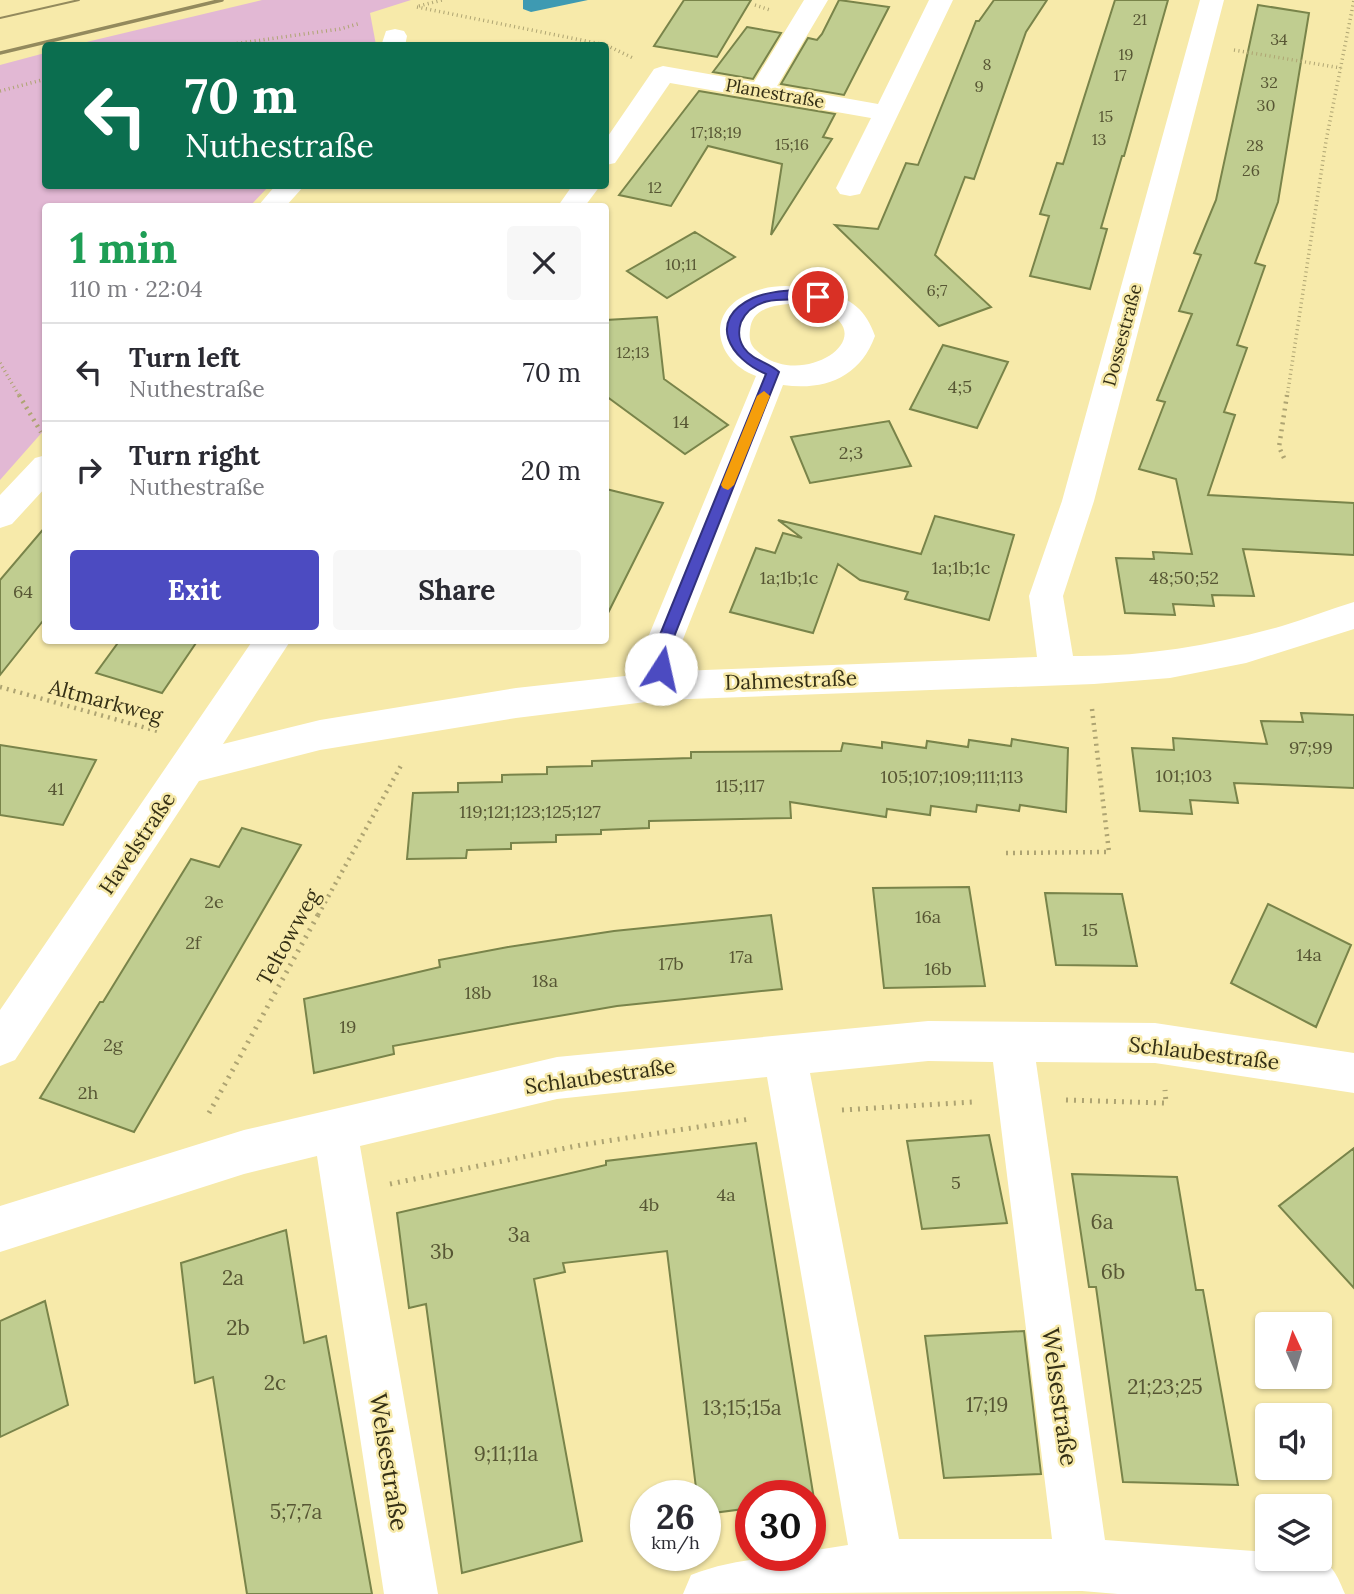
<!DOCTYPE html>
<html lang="en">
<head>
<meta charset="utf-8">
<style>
  :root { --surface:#fff; --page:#f7f7f7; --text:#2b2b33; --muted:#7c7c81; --line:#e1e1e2; --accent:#4c4bc1 }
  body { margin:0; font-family:Lora,serif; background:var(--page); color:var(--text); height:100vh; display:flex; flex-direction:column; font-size:26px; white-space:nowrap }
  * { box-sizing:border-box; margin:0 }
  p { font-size:23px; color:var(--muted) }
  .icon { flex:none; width:38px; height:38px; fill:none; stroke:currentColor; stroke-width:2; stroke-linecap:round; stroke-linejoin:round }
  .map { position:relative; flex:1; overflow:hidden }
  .sheet { position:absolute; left:42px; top:203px; width:567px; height:441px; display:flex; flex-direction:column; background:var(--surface); border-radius:7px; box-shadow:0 2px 5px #0004 }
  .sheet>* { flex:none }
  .banner { position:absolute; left:42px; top:42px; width:567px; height:147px; border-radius:7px; box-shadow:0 2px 5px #0004; background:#0b6e4f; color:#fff; overflow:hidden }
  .needle { width:46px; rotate:356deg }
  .controls { position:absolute; left:1255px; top:1312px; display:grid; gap:14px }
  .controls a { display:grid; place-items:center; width:77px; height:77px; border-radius:7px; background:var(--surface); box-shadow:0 2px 5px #0004; font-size:35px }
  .speed { position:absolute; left:630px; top:1480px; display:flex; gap:14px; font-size:35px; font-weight:700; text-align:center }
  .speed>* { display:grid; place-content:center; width:91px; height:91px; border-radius:50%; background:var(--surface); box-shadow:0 2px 5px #0004; line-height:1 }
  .speed small { font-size:18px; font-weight:400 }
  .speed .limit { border:10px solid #d22; background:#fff; color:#111 }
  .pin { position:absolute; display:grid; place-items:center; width:60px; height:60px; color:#fff; margin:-30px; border:4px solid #fff; border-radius:50%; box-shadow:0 2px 7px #0007 }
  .me { position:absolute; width:77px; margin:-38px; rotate:10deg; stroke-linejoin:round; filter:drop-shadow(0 0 5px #0008) }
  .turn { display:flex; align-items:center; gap:24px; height:147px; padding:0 28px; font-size:32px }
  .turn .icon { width:91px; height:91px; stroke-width:2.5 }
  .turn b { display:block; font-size:49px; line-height:60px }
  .round { display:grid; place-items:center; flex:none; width:74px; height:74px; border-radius:7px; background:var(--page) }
  .head { display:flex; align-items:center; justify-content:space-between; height:119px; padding:0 28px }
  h1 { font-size:42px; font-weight:700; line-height:52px; color:#1e9e55 }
  .primary-button { display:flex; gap:14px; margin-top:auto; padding:14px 28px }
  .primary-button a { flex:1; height:80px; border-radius:7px; background:var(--accent); color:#fff; font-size:28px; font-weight:700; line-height:80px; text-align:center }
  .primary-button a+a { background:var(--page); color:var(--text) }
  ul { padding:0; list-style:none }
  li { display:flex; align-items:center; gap:21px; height:98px; padding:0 28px; border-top:2px solid var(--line) }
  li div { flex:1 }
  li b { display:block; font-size:26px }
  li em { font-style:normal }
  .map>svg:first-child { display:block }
  .green { fill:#e2b8d4 }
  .water { fill:#3e9ab2 }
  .building { fill:#c0cd90; stroke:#79844a; stroke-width:2 }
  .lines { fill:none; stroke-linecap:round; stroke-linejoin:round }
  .path-far2 { stroke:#aea472; stroke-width:3.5; stroke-dasharray:1 3.5; stroke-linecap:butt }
  .path-far1 { stroke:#aea472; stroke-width:4.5; stroke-dasharray:2 5; stroke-linecap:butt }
  .path { stroke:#aea472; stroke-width:5; stroke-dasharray:2 6; stroke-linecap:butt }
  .minor { fill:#fff; fill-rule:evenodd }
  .tram { stroke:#938a5d; stroke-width:2 }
  .rail { stroke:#938a5d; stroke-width:3.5 }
  .route { fill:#4c4bc1; stroke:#31317d; stroke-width:2 }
  .slow { fill:#f59e0b }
  .labels { text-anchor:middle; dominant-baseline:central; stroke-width:5; stroke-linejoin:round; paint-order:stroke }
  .far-number-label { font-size:16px; fill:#575634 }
  .far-street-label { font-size:18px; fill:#342f15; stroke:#f7eaaa }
  .number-label { font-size:18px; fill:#575634 }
  .street-label { font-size:21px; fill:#342f15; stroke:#f7eaaa }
  .near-number-label { font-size:21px; fill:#575634 }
  .near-street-label { font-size:24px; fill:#342f15; stroke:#f7eaaa }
</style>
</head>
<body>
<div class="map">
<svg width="1354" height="1594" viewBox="0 0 1354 1594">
  <rect width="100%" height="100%" fill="#f7eaaa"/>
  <path class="green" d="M262 0H411L370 13 376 45H74Z
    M45 53 46 186H269L250 206H46L45 429 0 480V65Z"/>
  <path class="water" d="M523 0H588L531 12 523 9Z"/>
  <path class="building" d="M684 0H751L717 57 654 46Z
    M839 0 889 7 844 95 781 84 808 38 817 40 822 34Z
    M994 0H1047L1026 32 974 179 965 177 935 255 991 307 939 326 835 225 878 229 906 163 918 165 976 21H979Z
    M1115 0H1168L1124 156H1122L1101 228 1107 229 1090 289 1030 276 1049 216 1040 214 1057 163 1063 164Z
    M1258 5 1309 13 1278 202 1255 263 1265 266 1237 345 1247 348 1224 412 1235 415 1208 495 1354 503V555L1243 549 1254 596 1212 595 1214 606 1173 604 1175 615 1125 613 1116 558 1154 559 1153 552 1192 554 1176 479 1139 469 1165 402 1157 400 1192 314 1179 311 1201 255 1194 253 1216 200Z
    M747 27 781 33 753 79 713 72Z
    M699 91 835 114 823 137 832 139 771 235 782 164 708 146 671 206 619 195Z
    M695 232 735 257 667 298 627 271Z
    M657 317 664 379 728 425 685 454 606 396V320Z
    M943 345 1008 362 977 428 910 409Z
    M889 421 911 466 810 483 791 437Z
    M606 489 663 503 606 617Z
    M935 516 1014 535 989 620 905 599 908 592 860 580 838 564 813 633 730 612 756 548 775 553 783 533 802 538 778 520 921 554Z
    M46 526V617L0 675V580Z
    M120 640H198L162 693 96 673Z
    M1301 713 1354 715V788L1234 783 1238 803 1190 800 1192 814 1140 811 1132 748 1174 750 1173 738 1267 744 1261 721 1303 722Z
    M1012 739 1068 748 1066 812 1020 805 1019 811 977 805 976 812 931 806 930 815 887 809 886 817 790 802 791 818 649 821V828L601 830V834L556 835V842L511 843V849L467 850 466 858 407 859 413 793 458 792V783L502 782V775L547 774V767L592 766V761L691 758V752L841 751 843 743 882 748V742L926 748 927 741 968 747 969 740 1011 746Z
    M0 745 96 760 63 825 0 815Z
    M242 828 301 845 134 1132 40 1098 100 1002H103L191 859 219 867Z
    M969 887 985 986 884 988 873 888Z
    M1045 893 1122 894 1137 966 1056 965Z
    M1268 904 1351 945 1316 1027 1231 983Z
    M771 915 782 989 617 1006 518 1023 393 1046 394 1054 314 1073 304 999 440 967 439 960 508 947 614 931Z
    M989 1135 1007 1223 922 1229 907 1141Z
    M756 1143 814 1499H810V1496H751V1508L705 1514V1496H697L667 1251 563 1263 565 1272 534 1279 582 1541 462 1573 426 1304 409 1308 397 1213 606 1165V1161Z
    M1354 1148V1288L1279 1206Z
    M1072 1174 1177 1177 1196 1290H1203L1238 1485 1123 1482 1096 1287H1089Z
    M286 1230 304 1343 326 1336 372 1594H247L213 1377 195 1383 181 1263Z
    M45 1301 68 1405 0 1437V1321Z
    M1024 1331 1041 1474 944 1478 925 1336Z"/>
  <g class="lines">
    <path class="path-far2" d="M755 5 770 10
      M419 6 442 0
      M417 7 606 45 633 58
      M219 46 340 29 361 23
      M1234 50 1341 68
      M0 91 46 79
      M0 363 20 397
      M1287 397 1326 141 1354 0"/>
    <path class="path-far1" d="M19 395 41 432
      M1284 458 1279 447 1287 395
      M0 687 161 732
      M1006 853 1109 852 1092 709
      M318 915 403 762"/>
    <path class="path" d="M1066 1100 1166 1103 1165 1090
      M842 1110 973 1102
      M209 1113 319 913
      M390 1184 581 1145 750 1119"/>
    <path class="minor" d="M804 0H828L777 86 878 104 929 0H953L860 194 850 196 840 194 836 188 871 118 670 83 615 163 606 165V139L654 69 663 66 754 82Z
      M1200 0H1224L1094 501 1063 596 1073 656C1144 657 1214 645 1282 626 1306 619 1330 609 1354 602V629L1246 663 1170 678 1094 684 662 700 516 718 320 750 199 781 15 1060 0 1066V1010L253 640H291L223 744 320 720 516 688 643 674 642 652 756 376C717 362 704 315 746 295 772 282 799 285 826 292 852 299 866 310 875 336 860 377 825 391 783 385L678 652 679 671 1037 657 1029 596 1062 501ZM797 303C805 305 815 307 823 310 885 338 798 392 756 350 750 345 749 338 750 330 752 306 778 305 797 303Z
      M395 29 404 31 407 36 405 46H381L386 31Z
      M275 186H304L286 206H258Z
      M572 186H600L585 206H558Z
      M46 455V487L12 524 0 528V495L35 458Z
      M928 1021 1155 1023 1354 1053V1093L1155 1063 1036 1062 1105 1540 1267 1552V1559H1319C1334 1565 1339 1580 1345 1594H1118L1082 1591 683 1594 691 1575C728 1560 771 1556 810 1556V1551L848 1545 767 1077 557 1099 360 1146 438 1594H384L317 1156 244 1174 0 1252V1206L244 1130 557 1057ZM928 1061 993 1062 1052 1539H899L810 1073Z"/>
    <path class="tram" d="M0 18 79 0"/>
    <path class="rail" d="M0 53 222 0"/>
  </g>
  <path class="route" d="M797 290 818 293 825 297C811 307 758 285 741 322 738 331 739 341 744 348 753 361 769 362 779 372L668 652V669L661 674 656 673 653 652 766 374C730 359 706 320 753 298 767 292 782 291 797 290Z"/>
  <path class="slow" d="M764 391 770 396 734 485 728 490 723 488 721 485 757 396Z"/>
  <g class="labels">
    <g class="far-number-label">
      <text x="1140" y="19">21</text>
      <text x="1279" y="39">34</text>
      <text x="1126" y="54">19</text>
      <text x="987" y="64">8</text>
      <text x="1120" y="75">17</text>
      <text x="1269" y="82">32</text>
      <text x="979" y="86">9</text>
      <text x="1266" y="105">30</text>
      <text x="1106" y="116">15</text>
      <text x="716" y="132">17;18;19</text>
      <text x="1099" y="139">13</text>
      <text x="792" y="144">15;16</text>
      <text x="1255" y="145">28</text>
      <text x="1251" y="170">26</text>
      <text x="655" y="187">12</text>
      <text x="681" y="264">10;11</text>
      <text x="937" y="290">6;7</text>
      <text x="633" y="352">12;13</text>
    </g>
    <g class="far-street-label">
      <text transform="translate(775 93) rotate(10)">Planestraße</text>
      <text transform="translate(1122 335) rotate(-75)">Dossestraße</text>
    </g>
    <g class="number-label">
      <text x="960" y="386">4;5</text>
      <text x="681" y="421">14</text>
      <text x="851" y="452">2;3</text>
      <text x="961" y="567">1a;1b;1c</text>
      <text x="789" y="577">1a;1b;1c</text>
      <text x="1184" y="577">48;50;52</text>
      <text x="23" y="591">64</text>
      <text x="1311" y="747">97;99</text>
      <text x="1184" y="775">101;103</text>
      <text x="952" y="776">105;107;109;111;113</text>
      <text x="740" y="785">115;117</text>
      <text x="56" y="788">41</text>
      <text x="530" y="811">119;121;123;125;127</text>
      <text x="214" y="901">2e</text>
      <text x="928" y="916">16a</text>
      <text x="1090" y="929">15</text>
      <text x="193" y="942">2f</text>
      <text x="1309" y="954">14a</text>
      <text x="741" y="956">17a</text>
      <text x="671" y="963">17b</text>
      <text x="938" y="968">16b</text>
      <text x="545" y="980">18a</text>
      <text x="478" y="992">18b</text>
      <text x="348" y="1026">19</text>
      <text x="113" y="1044">2g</text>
      <text x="88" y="1092">2h</text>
      <text x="956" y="1182">5</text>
      <text x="726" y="1194">4a</text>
      <text x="649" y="1204">4b</text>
    </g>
    <g class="street-label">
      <text transform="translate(791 680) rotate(-2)">Dahmestraße</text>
      <text transform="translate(106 701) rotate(15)">Altmarkweg</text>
      <text transform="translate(137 843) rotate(-56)">Havelstraße</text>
      <text transform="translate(288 937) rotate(-61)">Teltowweg</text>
      <text transform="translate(1204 1053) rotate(7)">Schlaubestraße</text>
      <text transform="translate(600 1076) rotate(-8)">Schlaubestraße</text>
    </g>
    <g class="near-number-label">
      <text x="1102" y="1221">6a</text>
      <text x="519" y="1234">3a</text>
      <text x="442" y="1251">3b</text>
      <text x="1113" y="1271">6b</text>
      <text x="233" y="1277">2a</text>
      <text x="238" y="1327">2b</text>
      <text x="275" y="1382">2c</text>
      <text x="1165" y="1386">21;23;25</text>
      <text x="987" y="1404">17;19</text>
      <text x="742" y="1407">13;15;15a</text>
      <text x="506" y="1453">9;11;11a</text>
      <text x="296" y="1511">5;7;7a</text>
    </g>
    <g class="near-street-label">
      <text transform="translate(1060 1397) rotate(82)">Welsestraße</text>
      <text transform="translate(389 1462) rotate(81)">Welsestraße</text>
    </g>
  </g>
</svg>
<div class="controls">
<a><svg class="needle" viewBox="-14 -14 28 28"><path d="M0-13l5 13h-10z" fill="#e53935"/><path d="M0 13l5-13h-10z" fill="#7c7c81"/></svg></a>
<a><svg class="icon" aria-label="sound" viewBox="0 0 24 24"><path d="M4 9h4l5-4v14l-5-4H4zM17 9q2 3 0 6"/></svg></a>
<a><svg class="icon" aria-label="layers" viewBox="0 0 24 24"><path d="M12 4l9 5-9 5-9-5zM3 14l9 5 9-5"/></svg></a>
</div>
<div class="speed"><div>26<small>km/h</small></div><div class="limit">30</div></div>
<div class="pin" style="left:818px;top:297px;background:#d93025"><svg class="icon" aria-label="arrive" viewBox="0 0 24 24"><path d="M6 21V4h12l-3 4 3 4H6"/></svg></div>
<svg class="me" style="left:661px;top:669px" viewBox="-20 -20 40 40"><circle r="19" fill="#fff"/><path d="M0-13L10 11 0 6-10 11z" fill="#4c4bc1"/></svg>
<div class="banner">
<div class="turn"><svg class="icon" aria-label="left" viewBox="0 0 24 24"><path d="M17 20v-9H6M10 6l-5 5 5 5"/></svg><div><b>70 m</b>Nuthestraße</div></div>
</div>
<section class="sheet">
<div class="head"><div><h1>1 min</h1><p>110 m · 22:04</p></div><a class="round"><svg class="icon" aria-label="close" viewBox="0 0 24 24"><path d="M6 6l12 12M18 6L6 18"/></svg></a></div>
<ul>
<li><svg class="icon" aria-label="left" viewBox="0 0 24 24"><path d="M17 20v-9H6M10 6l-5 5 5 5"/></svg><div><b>Turn left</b><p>Nuthestraße</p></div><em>70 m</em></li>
<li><svg class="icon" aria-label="right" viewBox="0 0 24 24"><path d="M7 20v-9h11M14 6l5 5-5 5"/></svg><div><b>Turn right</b><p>Nuthestraße</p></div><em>20 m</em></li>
</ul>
<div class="primary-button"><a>Exit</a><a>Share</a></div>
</section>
</div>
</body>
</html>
